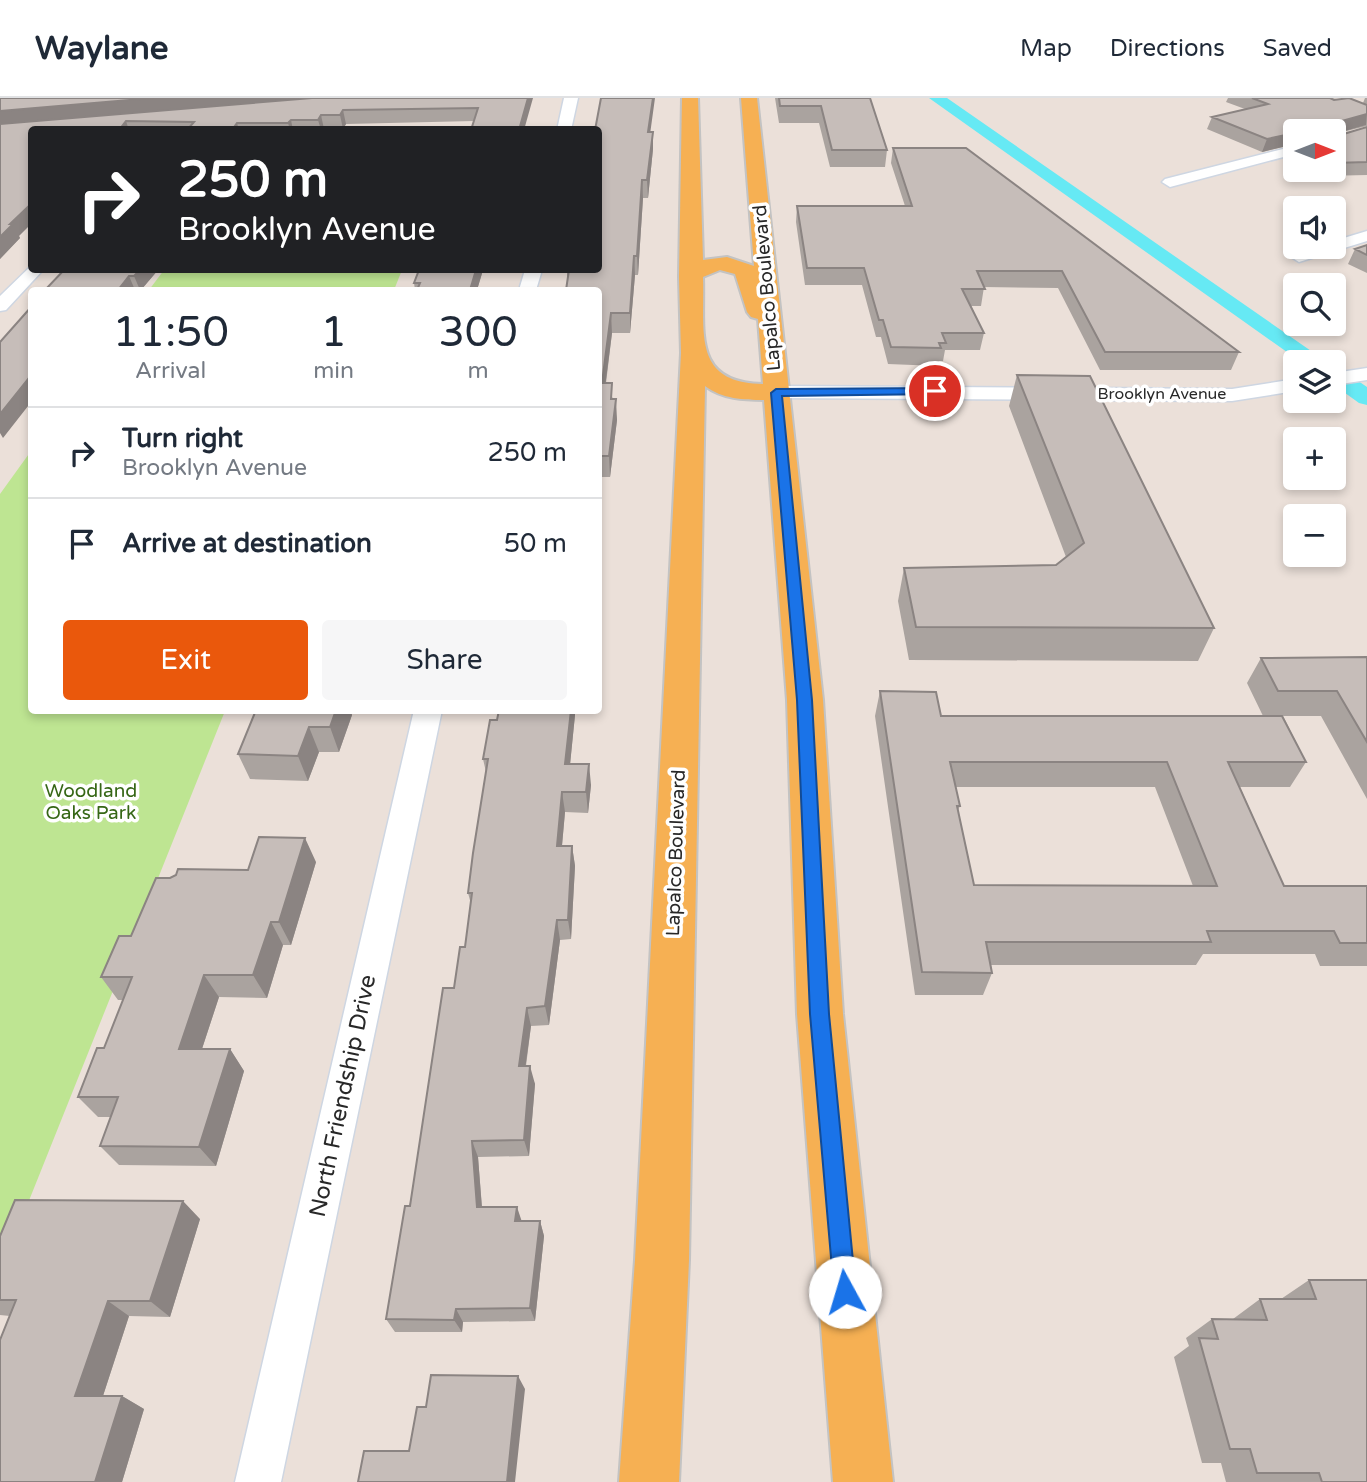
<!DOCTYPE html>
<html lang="en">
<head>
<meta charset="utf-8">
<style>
  :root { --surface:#fff; --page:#f6f6f7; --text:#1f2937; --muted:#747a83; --line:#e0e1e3; --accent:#ea580c }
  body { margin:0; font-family:"Varela Round",sans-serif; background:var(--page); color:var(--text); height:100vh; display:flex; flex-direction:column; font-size:26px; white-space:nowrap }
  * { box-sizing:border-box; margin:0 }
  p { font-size:23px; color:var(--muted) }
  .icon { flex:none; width:38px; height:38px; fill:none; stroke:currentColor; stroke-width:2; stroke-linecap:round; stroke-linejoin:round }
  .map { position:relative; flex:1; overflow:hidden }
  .panel { position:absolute; left:28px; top:189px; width:574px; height:427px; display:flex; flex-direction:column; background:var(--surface); border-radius:7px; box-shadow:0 4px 10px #0003 }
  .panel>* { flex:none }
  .top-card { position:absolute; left:28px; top:28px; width:574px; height:147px; border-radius:7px; box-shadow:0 4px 10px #0003; background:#202124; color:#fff; overflow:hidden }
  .needle { width:46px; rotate:90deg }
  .buttons { position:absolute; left:1283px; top:21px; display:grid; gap:14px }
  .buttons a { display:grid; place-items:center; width:63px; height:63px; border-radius:7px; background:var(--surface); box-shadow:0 4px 10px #0003; font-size:35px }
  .pin { position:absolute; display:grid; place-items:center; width:60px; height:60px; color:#fff; margin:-30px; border:4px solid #fff; border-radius:50%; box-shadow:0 2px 7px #0007 }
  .me { position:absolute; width:77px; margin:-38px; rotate:354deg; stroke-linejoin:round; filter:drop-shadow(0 0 5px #0008) }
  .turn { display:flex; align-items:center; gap:24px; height:147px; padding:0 35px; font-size:32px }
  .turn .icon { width:91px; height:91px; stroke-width:2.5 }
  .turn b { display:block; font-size:49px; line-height:60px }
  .eta { display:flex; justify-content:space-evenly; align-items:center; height:119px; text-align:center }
  .eta b { font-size:42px; font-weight:600; line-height:49px }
  .cta { display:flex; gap:14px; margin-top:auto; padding:14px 35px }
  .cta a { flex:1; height:80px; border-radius:7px; background:var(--accent); color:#fff; font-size:28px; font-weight:600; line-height:80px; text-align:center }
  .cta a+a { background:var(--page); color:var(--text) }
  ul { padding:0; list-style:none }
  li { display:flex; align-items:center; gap:21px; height:91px; padding:0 35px; border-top:2px solid var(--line) }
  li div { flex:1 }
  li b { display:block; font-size:26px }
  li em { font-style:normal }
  header { display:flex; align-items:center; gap:42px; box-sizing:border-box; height:98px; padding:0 35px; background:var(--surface); border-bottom:2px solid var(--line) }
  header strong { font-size:33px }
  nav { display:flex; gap:38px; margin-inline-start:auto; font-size:24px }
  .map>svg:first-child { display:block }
  .green { fill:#bee592 }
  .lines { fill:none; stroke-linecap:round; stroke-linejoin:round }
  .canal { fill:#66e9f4; fill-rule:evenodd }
  .street-casing { stroke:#ced6e2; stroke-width:3 }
  .primary-casing { stroke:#c3c3c3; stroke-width:4 }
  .street { fill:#fff; fill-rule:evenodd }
  .primary { fill:#f6b053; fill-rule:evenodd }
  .wall { fill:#aaa39f; fill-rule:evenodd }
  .shaded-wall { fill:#8b8482 }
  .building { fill:#c6bdb9; stroke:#8b8482; stroke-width:2; fill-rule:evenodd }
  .route { fill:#1a73e8; stroke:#114b97; stroke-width:2 }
  .labels { text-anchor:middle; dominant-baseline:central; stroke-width:7; stroke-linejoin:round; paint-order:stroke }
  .far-street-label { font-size:16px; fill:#282828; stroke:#fff }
  .street-label { font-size:19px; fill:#282828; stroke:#fff }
  .park-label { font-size:19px; fill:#366716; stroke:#fff }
  .near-street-label { font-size:23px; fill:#282828; stroke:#fff }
</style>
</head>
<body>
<header>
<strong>Waylane</strong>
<nav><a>Map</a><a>Directions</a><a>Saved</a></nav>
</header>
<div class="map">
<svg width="1367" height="1384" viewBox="0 0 1367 1384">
  <rect width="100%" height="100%" fill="#ebe0d9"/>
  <path class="green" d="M164 172H402L394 192H149Z
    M31 353 32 612 225 613 0 1175V396Z"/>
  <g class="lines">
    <path class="canal" d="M929 0H947L1327 264H1301Z
      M1334 270 1342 272 1367 289V307L1359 305 1334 287Z"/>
    <defs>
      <path id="street" d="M564 0H578L571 32H557Z
        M1295 48V56L1170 89 1162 84 1165 81Z
        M1367 133V143L1299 164 1291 159C1302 149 1319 149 1334 149V143Z
        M32 167V172H43L6 212 0 213V198Z
        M525 172H542L536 192H519Z
        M1367 270V282L1334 287V275Z
        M1295 281V293L1232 303 777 300 770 298 767 294 770 290 777 288 1232 291Z
        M414 612H442L281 1384H235Z"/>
      <path id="primary" d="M682 0H698L703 162 727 159 754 168 741 0H757L823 602 843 916 893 1384H833L797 916 787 602 764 302C744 302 722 301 705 288L689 1162 679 1384H619L635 1162 681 255 679 179ZM720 172 735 176 747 214 751 219 758 221 763 286C691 285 705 233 703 179Z"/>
    </defs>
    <use href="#street" class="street-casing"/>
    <use href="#primary" class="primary-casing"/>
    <use href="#street" class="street"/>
    <use href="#primary" class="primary"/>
  </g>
  <path class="wall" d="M0 0H533L474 23 346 26 343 31 323 32H32L19 138 20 140 0 161Z
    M775 0H870L887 52 885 69H830L819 25H779Z
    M1228 0H1330L1363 5 1365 0H1367V28L1338 35 1340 37 1367 29V77L1323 78 1307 72H1334V33H1295V46L1262 54 1207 31 1212 19 1245 11 1226 4Z
    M651 34H653V51L648 100H643L638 177H635L630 235H612L606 285 613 301 617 322 610 379H598V192L567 182V172H598Z
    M1295 47V67L1283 62 1288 49Z
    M893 50 1239 254 1231 272H1100L1058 190 984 189 981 208H971L984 235 980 252H945L943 263H939L938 268 888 266 881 239H876L862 187H805L796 124 797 108H905L891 65Z
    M1367 147V175L1348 166 1355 151Z
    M64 172H158L141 192H45Z
    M419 172H483L477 192H415L414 185Z
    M1017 277 1214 530 1198 563 909 562 898 503 904 470 1056 467 1066 459 1009 308Z
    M1367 559V701L1321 618H1283L1306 664 1290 689H1240L1284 788H1367V868H1320L1315 856H1203L1196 867H991L992 875 983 897H915L875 618 880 593 941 618H1263L1247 585 1261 560ZM956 689H1155L1193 788 974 787 958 712 960 708Z
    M256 612H350L352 617 339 654H319L308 683 250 681 238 656Z
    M575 617 570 666 591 687 588 715 565 714 562 748H572L575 768 571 841 560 842 549 927 531 928 526 968 535 986 529 1058 478 1059 482 1109 521 1123H540L544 1138 535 1223 463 1224 462 1234H395L386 1221 454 890 465 849 471 806 468 795 486 674 483 661Z
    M316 764 291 847H283L267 900 219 899 202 951H230L244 973 216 1068 119 1067 100 1048 111 1019H98L78 999 104 950 123 902H118L101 879 131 838 170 780Z
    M200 1121 170 1219 129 1218 103 1298H122L144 1311 122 1384H0L10 1218 0 1217V1138Z
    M1309 1182H1367V1384H1226L1221 1365H1202L1174 1259 1189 1248 1186 1240 1212 1221H1233L1260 1201H1281Z"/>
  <path class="shaded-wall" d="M153 0H313L0 26V13Z
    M528 0H533L524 32H519Z
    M653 0H655L648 51V34Z
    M343 12 346 26 343 31 340 17Z
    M1367 16 1366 27 1334 36 1338 24Z
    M321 17 324 31 323 32H321L318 22Z
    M291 22 293 32H290L288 25Z
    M126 23 129 32H119Z
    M237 25 239 32H232Z
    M653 34V51L648 100 647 82Z
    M1295 35V46L1262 54 1267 41Z
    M642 82 643 100 638 177 637 158Z
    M32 105V125L19 138 20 140 0 161V139L10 126Z
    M634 158 635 177 630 235V215Z
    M140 172H158L141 192H140L134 178Z
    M476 172H483L477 192H470Z
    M129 178 135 192H118Z
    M611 215 612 235 603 305 602 285Z
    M32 276V303L3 340 0 335V316Z
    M616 301 617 322 610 379 609 358Z
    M336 612H350L352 617 339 654 330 629Z
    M571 612H575V617L568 687 565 666Z
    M309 629 319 654 308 683 298 658Z
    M589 666 591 687 588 715 586 694Z
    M562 694 565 714 560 769 557 748Z
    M305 740 316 764 291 847 279 824Z
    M572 748 575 768 571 841 568 822Z
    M557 822 560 842 549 927 545 908Z
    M271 824 283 847 267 900 253 877Z
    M204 877 219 899 195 972 179 951Z
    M527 910 531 928 523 986 519 968Z
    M230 951 244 973 216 1068 199 1049Z
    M530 968 535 986 529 1058 524 1042Z
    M472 1043 478 1059 483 1124 477 1109Z
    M183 1103 200 1121 170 1219 150 1203Z
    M517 1109 522 1124 515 1123Z
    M540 1123 544 1138 535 1223 530 1210Z
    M108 1203 129 1218 99 1310 75 1298Z
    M456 1211 463 1224 462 1234 454 1222Z
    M518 1278 525 1291 515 1384H507Z
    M122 1298 144 1311 122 1384H95Z"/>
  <path class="building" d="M0 0H153L0 13Z
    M312 0H528L519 32H471L478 10 343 12 340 17H321L318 22H291L288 25H237L232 32H187L194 24 126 23 119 32H32V105L10 126H13L0 139V26Z
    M601 0H653L648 34H653L647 82H642L637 158H634L630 215H611L602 285H612L611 301H616L609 358H598V192H566L569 172H598V32H595Z
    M779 0H870L887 52H832L821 8H780Z
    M1252 0H1330L1334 2 1349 0 1367 7V16L1338 24 1337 34 1340 37 1367 29V64L1334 65V33H1295V35L1267 41 1212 19 1268 6Z
    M1295 47V52L1288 49Z
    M893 50H966L1239 254H1105L1062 173H977L985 191H962L984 235H942L946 245H939L941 250 891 249 883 222H879L864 170H807L797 108H912Z
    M1367 147V157L1355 151Z
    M64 172H140L134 178H129L118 192H45Z
    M419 172H476L470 192H417L420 185H414Z
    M32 208V276L0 316V244Z
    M1017 277 1090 278 1214 530 916 529 904 470 1056 467 1084 445Z
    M1367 559V644L1337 593H1278L1261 560Z
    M880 593 936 594 941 618H1282L1306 664H1228L1284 788H1367V845H1340L1334 833H1207L1211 844H986L992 875 922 874ZM950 664H1167L1217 788 974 787 957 708H960Z
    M256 612H336L330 629H309L298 658 238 656Z
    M499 612H571L565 666H589L586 694H562L557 748H572L568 822H557L545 908 527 910 519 968H530L524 1042 472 1043 477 1109H517L515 1123H540L530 1210 456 1211 454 1222 386 1221 405 1108H410L443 890H454L460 849H465L472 795H468L473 755 488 661H483L490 622H497Z
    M259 739 305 740 279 824H271L253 877H204L179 951H230L199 1049 100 1048 118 999H78L97 950H104L132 879H101L119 838H131L156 780H170L176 777 178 771 248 772Z
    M15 1102 183 1103 150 1203H108L75 1298H122L95 1384H0V1242L16 1202H0V1138Z
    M1309 1182H1367V1384H1322L1319 1375H1257L1250 1351H1230L1199 1240 1218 1241 1212 1221 1267 1222 1260 1201H1316Z
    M431 1277 518 1278 507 1384H358L364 1353H409L417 1309H426Z"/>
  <path class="route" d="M935 290 939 291V296L782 298 812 602 829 916 856 1194 853 1202 845 1206 837 1202 834 1194 810 916 797 602 771 295 776 291Z"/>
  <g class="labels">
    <g class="far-street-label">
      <text x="1162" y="296">Brooklyn Avenue</text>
    </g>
    <g class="street-label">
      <text transform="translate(767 190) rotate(-95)">Lapalco Boulevard</text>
      <text transform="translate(676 755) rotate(-88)">Lapalco Boulevard</text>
    </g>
    <g class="park-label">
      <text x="91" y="693">Woodland<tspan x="91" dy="22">Oaks Park</tspan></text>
    </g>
    <g class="near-street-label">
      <text transform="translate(343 998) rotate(-78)">North Friendship Drive</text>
    </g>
  </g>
</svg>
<div class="buttons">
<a><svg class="needle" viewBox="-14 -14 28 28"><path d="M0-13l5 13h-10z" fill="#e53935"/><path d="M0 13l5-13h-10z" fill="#747a83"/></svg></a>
<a><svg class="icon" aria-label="sound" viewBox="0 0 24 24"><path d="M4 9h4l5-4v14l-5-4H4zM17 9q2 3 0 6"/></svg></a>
<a><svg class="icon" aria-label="search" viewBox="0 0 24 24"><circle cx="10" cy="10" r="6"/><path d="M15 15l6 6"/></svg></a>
<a><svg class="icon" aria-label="layers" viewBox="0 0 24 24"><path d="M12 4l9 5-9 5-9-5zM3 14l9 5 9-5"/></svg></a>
<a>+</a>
<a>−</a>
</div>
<div class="pin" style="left:935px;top:293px;background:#d93025"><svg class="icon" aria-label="arrive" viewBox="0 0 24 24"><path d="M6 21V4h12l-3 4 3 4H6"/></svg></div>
<svg class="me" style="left:845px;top:1194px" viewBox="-20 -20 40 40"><circle r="19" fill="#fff"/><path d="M0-13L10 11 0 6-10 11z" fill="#1a73e8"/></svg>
<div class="top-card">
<div class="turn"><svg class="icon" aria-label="right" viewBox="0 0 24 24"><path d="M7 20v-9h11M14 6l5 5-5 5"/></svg><div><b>250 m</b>Brooklyn Avenue</div></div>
</div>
<section class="panel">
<div class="eta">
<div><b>11:50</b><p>Arrival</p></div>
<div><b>1</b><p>min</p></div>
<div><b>300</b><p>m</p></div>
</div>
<ul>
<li><svg class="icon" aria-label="right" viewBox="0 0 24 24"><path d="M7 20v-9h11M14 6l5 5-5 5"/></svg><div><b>Turn right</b><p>Brooklyn Avenue</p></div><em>250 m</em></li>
<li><svg class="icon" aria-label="arrive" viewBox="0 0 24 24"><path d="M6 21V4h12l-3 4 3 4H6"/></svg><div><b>Arrive at destination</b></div><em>50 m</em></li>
</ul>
<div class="cta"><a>Exit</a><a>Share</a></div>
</section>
</div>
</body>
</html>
